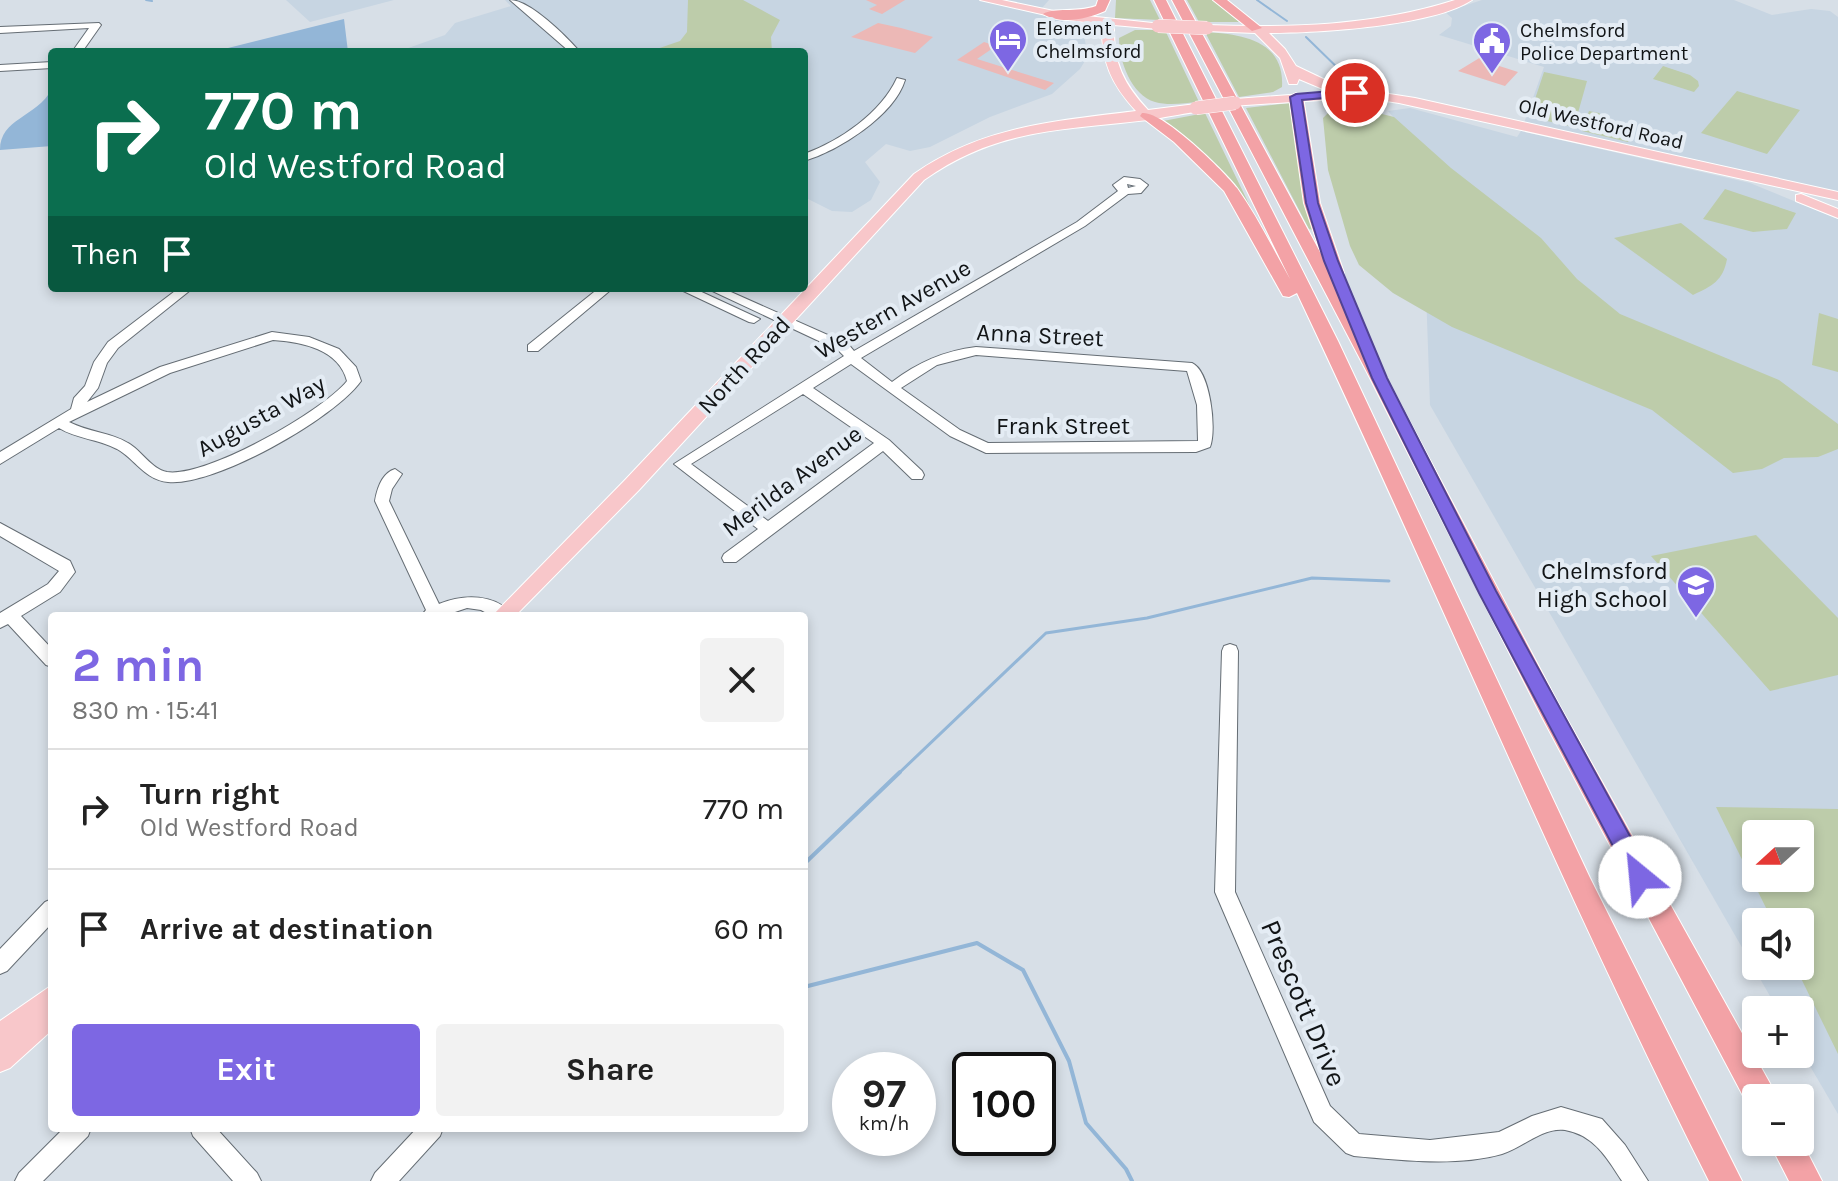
<!DOCTYPE html>
<html lang="en">
<head>
<meta charset="utf-8">
<style>
  :root { --surface:#fff; --page:#f2f2f2; --text:#222; --muted:#767676; --line:#e0e0e0; --accent:#7d67e3 }
  body { margin:0; font-family:Karla,sans-serif; background:var(--page); color:var(--text); height:100vh; display:flex; flex-direction:column; font-size:30px; white-space:nowrap }
  * { box-sizing:border-box; margin:0 }
  p { font-size:26px; color:var(--muted) }
  .icon { flex:none; width:44px; height:44px; fill:none; stroke:currentColor; stroke-width:2; stroke-linecap:round; stroke-linejoin:round }
  .map { position:relative; flex:1; overflow:hidden }
  .drawer { position:absolute; left:48px; top:612px; width:760px; height:520px; display:flex; flex-direction:column; background:var(--surface); border-radius:8px; box-shadow:0 4px 12px #0003 }
  .drawer>* { flex:none }
  .guide { position:absolute; left:48px; top:48px; width:760px; height:244px; border-radius:8px; box-shadow:0 4px 12px #0003; background:#0b6e4f; color:#fff; overflow:hidden }
  .needle { width:52px; rotate:249deg }
  .tools { position:absolute; left:1742px; top:820px; display:grid; gap:16px }
  .tools a { display:grid; place-items:center; width:72px; height:72px; border-radius:8px; background:var(--surface); box-shadow:0 4px 12px #0003; font-size:40px }
  .speed { position:absolute; left:832px; top:1052px; display:flex; gap:16px; font-size:40px; font-weight:700; text-align:center }
  .speed>* { display:grid; place-content:center; width:104px; height:104px; border-radius:50%; background:var(--surface); box-shadow:0 4px 12px #0003; line-height:1 }
  .speed small { font-size:20px; font-weight:400 }
  .speed .limit { border:4px solid #111; border-radius:12px; background:#fff; color:#111 }
  .pin { position:absolute; display:grid; place-items:center; width:68px; height:68px; color:#fff; margin:-34px; border:4px solid #fff; border-radius:50%; box-shadow:0 2px 8px #0007 }
  .me { position:absolute; width:88px; margin:-44px; rotate:332deg; stroke-linejoin:round; filter:drop-shadow(0 0 6px #0008) }
  .turn { display:flex; align-items:center; gap:28px; height:168px; padding:0 24px; font-size:36px }
  .turn .icon { width:104px; height:104px; stroke-width:2.5 }
  .turn b { display:block; font-size:56px; line-height:68px }
  .then { display:flex; align-items:center; height:76px; padding:0 24px; background:#0003; gap:16px; font-size:30px }
  .round { display:grid; place-items:center; flex:none; width:84px; height:84px; border-radius:8px; background:var(--page) }
  .headline { display:flex; align-items:center; justify-content:space-between; height:136px; padding:0 24px }
  h1 { font-size:48px; font-weight:700; line-height:60px; color:var(--accent) }
  .primary-button { display:flex; gap:16px; margin-top:auto; padding:16px 24px }
  .primary-button a { flex:1; height:92px; border-radius:8px; background:var(--accent); color:#fff; font-size:32px; font-weight:700; line-height:92px; text-align:center }
  .primary-button a+a { background:var(--page); color:var(--text) }
  ul { padding:0; list-style:none }
  li { display:flex; align-items:center; gap:24px; height:120px; padding:0 24px; border-top:2px solid var(--line) }
  li div { flex:1 }
  li b { display:block; font-size:30px }
  li em { font-style:normal }
  .map>svg:first-child { display:block }
  .built { fill:#c7d5e2; fill-rule:evenodd }
  .green { fill:#bdccaa; fill-rule:evenodd }
  .water { fill:#93b6d7 }
  .lines { fill:none; stroke-linecap:round; stroke-linejoin:round }
  .stream-far2 { stroke:#93b6d7; stroke-width:2 }
  .stream-far1 { stroke:#93b6d7; stroke-width:3 }
  .stream { stroke:#93b6d7; stroke-width:4 }
  .building { fill:#ecb8b6 }
  .minor-casing { stroke:#656d74; stroke-width:2 }
  .major-casing { stroke:#fff; stroke-width:2 }
  .highway-casing { stroke:#fff; stroke-width:2 }
  .minor { fill:#fff; fill-rule:evenodd }
  .major { fill:#f8c7ca; fill-rule:evenodd }
  .highway { fill:#f3a2a6; fill-rule:evenodd }
  .major-bridge-casing { stroke:#fff; stroke-width:14; stroke-linecap:butt }
  .major-bridge { stroke:#f8c7ca; stroke-width:13 }
  .route { fill:#7d67e3; stroke:#514394; stroke-width:2 }
  .labels { text-anchor:middle; dominant-baseline:central; stroke-width:8; stroke-linejoin:round; paint-order:stroke }
  .far-poi-label { font-size:20px; fill:#111416; stroke:#e4ecf4; text-anchor:start }
  .far-street-label { font-size:20px; fill:#111416; stroke:#e4ecf4 }
  .street-label { font-size:24px; fill:#111416; stroke:#e4ecf4 }
  .poi-label { font-size:24px; fill:#111416; stroke:#e4ecf4; text-anchor:end }
  .near-street-label { font-size:28px; fill:#111416; stroke:#e4ecf4 }
</style>
</head>
<body>
<div class="map">
<svg width="1838" height="1181" viewBox="0 0 1838 1181">
  <rect width="100%" height="100%" fill="#d7dfe7"/>
  <path class="built" d="M286 0H394L310 22Z
    M505 0H1049L1042 8 1083 31 1088 56 1080 69 1052 94 990 117 930 147 910 151 886 144 865 162 880 182 871 200 852 212 832 211 804 197V52H397L445 35 455 23 511 6Z
    M1482 0H1734L1772 15 1811 9 1830 11 1838 17V192L1524 123 1544 67 1439 35 1451 26 1452 18 1445 12Z
    M1410 108 1517 137 1521 131 1750 183 1838 219V1114L1800 1049V1010H1778L1430 405 1421 149 1388 111ZM1756 834H1800V878H1756ZM1756 922H1800V966H1756Z"/>
  <path class="green" d="M688 0H743L780 20 771 37 772 52H648L680 41 687 32Z
    M1116 0H1150L1160 20 1115 18Z
    M1187 0H1213L1239 22H1199Z
    M1135 30H1165L1199 102C1184 103 1169 106 1155 102 1131 95 1119 61 1119 38Z
    M1205 32C1239 34 1285 39 1282 87L1273 92 1239 97Z
    M1663 66 1690 75 1698 81 1699 86 1694 92 1653 79Z
    M1544 72 1587 81 1574 127 1529 117Z
    M1737 91 1800 110 1767 154 1701 133Z
    M1290 103 1302 188 1313 230 1309 229 1246 108Z
    M1341 110 1370 111 1394 117 1451 168 1541 238 1577 279 1620 314 1779 380 1838 424V449L1818 457 1784 458 1762 469 1733 473 1652 410 1452 327 1393 293 1359 265 1350 246 1328 170 1323 118 1328 113Z
    M1589 111 1599 113 1630 137 1628 142 1582 131Z
    M1205 113 1277 262 1242 199 1163 121Z
    M1725 189 1796 213 1787 229 1753 232 1703 219Z
    M1681 223 1727 259C1723 281 1712 286 1693 295L1614 238Z
    M1819 313 1838 319V372L1812 365Z
    M1756 535 1838 618V675L1770 691 1651 556Z
    M1716 807 1838 809V1054L1795 966H1800V922H1773ZM1756 834H1800V878H1756Z"/>
  <path class="water" d="M344 19 348 52H217L228 48Z
    M52 89V146L0 150C0 118 36 118 52 89Z"/>
  <g class="lines">
    <path class="stream-far2" d="M146 0 152 1
      M1257 0 1287 21
      M1306 37 1348 78
      M1353 104 1361 111"/>
    <path class="stream-far1" d="M898 774 1046 633 1147 618 1312 578 1389 581"/>
    <path class="stream" d="M804 864 900 772
      M804 987 977 943 1023 970 1069 1061 1086 1123 1126 1169 1132 1181"/>
  </g>
  <path class="building" d="M866 0H905L882 14 869 9 877 5Z
    M878 23 901 28 933 37 915 53 851 37Z
    M984 42 996 46 977 59 1054 83 1045 90 957 60Z
    M1481 57 1495 62 1493 64 1518 72 1505 86 1458 71Z"/>
  <g class="lines">
    <defs>
      <path id="minor" d="M510 0C530 0 566 36 580 52H570Z
        M99 23 101 25 82 52H72L89 28 0 33V27Z
        M52 62V68L0 71V65Z
        M897 78 905 80C894 116 838 151 804 161V154C840 141 881 113 897 78Z
        M1124 177 1140 179 1148 185 1141 193 1128 194 1085 226 861 358 892 382C918 362 944 351 976 347L1192 363C1210 371 1217 429 1210 447L1196 452 986 453 950 436 851 364 813 388 889 440 922 471 924 475 922 479H912L883 451 736 562H724L722 558 724 554 758 529 674 464 844 356 838 350 706 288H722L848 344 854 351 1077 222 1118 191 1113 185ZM1127 184 1136 186 1128 188ZM976 355 1187 371 1197 405 1198 441 988 443 960 430 901 388 937 365ZM803 394 874 443 768 521 691 464Z
        M179 288H193L118 348 107 363 98 388 87 402 160 367 272 332 309 337 339 349 356 367 361 381C335 418 214 487 168 482 145 480 135 459 117 449 98 439 77 439 59 428L0 464V452L71 409 74 398 85 386 94 362 108 342ZM273 340C302 342 339 349 347 381 323 411 206 478 167 472 151 469 141 450 128 443 110 432 88 432 69 422L170 373Z
        M599 288H613L538 351H528V345Z
        M677 288H693L760 319 754 323 749 322Z
        M395 469 402 474 392 489 389 501 439 604C463 594 497 593 513 616H492L481 610 467 608 443 616H421L426 610 375 501C377 489 382 473 395 469Z
        M0 523 70 561 75 572 60 592 21 616 52 649V667L46 665 8 624 0 628V613L48 584 59 571 0 536Z
        M1230 644 1236 646 1238 651 1235 892 1330 1106 1359 1134 1430 1140 1499 1132 1532 1116 1561 1107 1602 1119 1625 1145 1648 1181H1622C1607 1158 1594 1135 1565 1130 1543 1127 1522 1148 1502 1154 1457 1167 1400 1160 1354 1156L1346 1153 1314 1122 1215 892 1222 651 1224 646Z
        M52 899V923L7 971 0 974V949L45 902Z
        M64 1128H91L88 1136 43 1181H15L19 1173Z
        M190 1128H216L257 1173 261 1181H233L193 1136Z
        M417 1128H443L440 1136 399 1181H371L375 1173Z"/>
      <path id="major" d="M980 0H1002L1068 14 1162 24 1164 26 1158 29 1114 25C1113 62 1123 83 1148 110L1196 104 1202 108 1196 112C1180 114 1162 118 1148 120 1064 130 997 128 924 180L639 490 515 616H492L625 480 914 174C982 126 1056 121 1136 111 1111 84 1101 61 1102 24L1068 20Z
        M1455 0H1472C1434 26 1317 33 1269 33L1285 49 1296 66 1338 86 1415 98 1838 192V200L1399 103 1341 94 1335 99 1231 106 1229 103 1235 99 1330 92 1299 79 1297 84H1289L1280 58 1255 33 1207 31 1201 28 1207 25C1290 28 1374 26 1455 0Z
        M1801 194 1838 209V218L1796 201V195Z
        M52 985V1030L10 1068 0 1072V1021Z"/>
      <path id="highway" d="M1098 0H1110L1105 11C1087 19 1061 25 1043 14 1054 7 1077 13 1096 6Z
        M1154 0H1166L1338 341 1590 878 1742 1181H1709C1562 890 1437 588 1297 293L1289 297 1283 296 1224 191 1174 142 1140 116 1142 113C1162 110 1224 171 1237 188 1257 216 1273 249 1290 279Z
        M1172 0H1184L1321 254 1304 203 1289 97 1296 93 1303 97 1320 203 1344 273 1334 278 1558 703 1772 1087 1776 1098H1756V1111L1750 1109 1542 717 1370 378Z
        M1213 0H1227L1262 28 1252 31Z
        M1800 1138 1822 1181H1789L1769 1142H1800Z"/>
    </defs>
    <use href="#minor" class="minor-casing"/>
    <use href="#major" class="major-casing"/>
    <use href="#highway" class="highway-casing"/>
    <use href="#minor" class="minor"/>
    <use href="#major" class="major"/>
    <use href="#highway" class="highway"/>
    <defs>
      <path id="major-bridge" d="M1158 26 1207 28
        M1196 108 1235 103"/>
    </defs>
    <use href="#major-bridge" class="major-bridge-casing"/>
    <use href="#major-bridge" class="major-bridge"/>
  </g>
  <path class="route" d="M1355 89 1360 93 1359 95 1302 100 1318 203 1338 261 1387 378 1496 591 1648 869 1651 877 1648 884 1640 887 1633 884 1479 593 1372 378 1324 261 1306 203 1290 97 1296 94Z"/>
  <defs>
    <symbol id="hotel-pin" viewBox="-11 -11 22 30"><path d="M0 17L-7.5 6A9.5 9.5 0 1 1 7.5 6Z" fill="#7d67e3" stroke="#e4ecf4"/><path d="M-6-4.5h1.5V1H6V5H4.5V3h-9V5H-6ZM-4 0a1.8 1.8 0 1 1 3.6 0ZM.5 0V-2.5h3Q6-2.5 6 0Z" fill="#fff"/></symbol>
    <symbol id="civic-pin" viewBox="-11 -11 22 30"><path d="M0 17L-7.5 6A9.5 9.5 0 1 1 7.5 6Z" fill="#7d67e3" stroke="#e4ecf4"/><path d="M-.6-6.5H3V-4.5H.6V-3L4-1V1h2V6H-6V1h2V-1L-.6-3ZM-1.2 2.5V6h2.4V2.5Z" fill="#fff"/></symbol>
    <symbol id="school-pin" viewBox="-11 -11 22 30"><path d="M0 17L-7.5 6A9.5 9.5 0 1 1 7.5 6Z" fill="#7d67e3" stroke="#e4ecf4"/><path d="M0-5L7-2L0 1L-7-2ZM-4 1L0 2.5L4 1V4Q0 6-4 4Z" fill="#fff"/></symbol>
  </defs>
  <g fill-rule="evenodd">
    <use href="#hotel-pin" x="986" y="17" width="44" height="60"/>
    <use href="#civic-pin" x="1470" y="19" width="44" height="60"/>
    <use href="#school-pin" x="1674" y="563" width="44" height="60"/>
  </g>
  <g class="labels">
    <g class="far-poi-label">
      <text x="1036" y="28">Element<tspan x="1036" dy="23">Chelmsford</tspan></text>
      <text x="1520" y="30">Chelmsford<tspan x="1520" dy="23">Police Department</tspan></text>
    </g>
    <g class="far-street-label">
      <text transform="translate(1601 124) rotate(13)">Old Westford Road</text>
    </g>
    <g class="street-label">
      <text transform="translate(893 309) rotate(-30)">Western Avenue</text>
      <text transform="translate(1040 335) rotate(3)">Anna Street</text>
      <text transform="translate(744 365) rotate(-47)">North Road</text>
      <text transform="translate(261 416) rotate(-29)">Augusta Way</text>
      <text x="1063" y="426">Frank Street</text>
      <text transform="translate(792 481) rotate(-37)">Merilda Avenue</text>
    </g>
    <g class="poi-label">
      <text x="1668" y="571">Chelmsford<tspan x="1668" dy="28">High School</tspan></text>
    </g>
    <g class="near-street-label">
      <text transform="translate(1304 1003) rotate(67)">Prescott Drive</text>
    </g>
  </g>
</svg>
<div class="tools">
<a><svg class="needle" viewBox="-14 -14 28 28"><path d="M0-13l5 13h-10z" fill="#e53935"/><path d="M0 13l5-13h-10z" fill="#767676"/></svg></a>
<a><svg class="icon" aria-label="sound" viewBox="0 0 24 24"><path d="M4 9h4l5-4v14l-5-4H4zM17 9q2 3 0 6"/></svg></a>
<a>+</a>
<a>−</a>
</div>
<div class="speed"><div>97<small>km/h</small></div><div class="limit">100</div></div>
<div class="pin" style="left:1355px;top:93px;background:#d93025"><svg class="icon" aria-label="arrive" viewBox="0 0 24 24"><path d="M6 21V4h12l-3 4 3 4H6"/></svg></div>
<svg class="me" style="left:1640px;top:877px" viewBox="-20 -20 40 40"><circle r="19" fill="#fff"/><path d="M0-13L10 11 0 6-10 11z" fill="#7d67e3"/></svg>
<div class="guide">
<div class="turn"><svg class="icon" aria-label="right" viewBox="0 0 24 24"><path d="M7 20v-9h11M14 6l5 5-5 5"/></svg><div><b>770 m</b>Old Westford Road</div></div>
<div class="then">Then<svg class="icon" aria-label="arrive" viewBox="0 0 24 24"><path d="M6 21V4h12l-3 4 3 4H6"/></svg></div>
</div>
<section class="drawer">
<div class="headline"><div><h1>2 min</h1><p>830 m · 15:41</p></div><a class="round"><svg class="icon" aria-label="close" viewBox="0 0 24 24"><path d="M6 6l12 12M18 6L6 18"/></svg></a></div>
<ul>
<li><svg class="icon" aria-label="right" viewBox="0 0 24 24"><path d="M7 20v-9h11M14 6l5 5-5 5"/></svg><div><b>Turn right</b><p>Old Westford Road</p></div><em>770 m</em></li>
<li><svg class="icon" aria-label="arrive" viewBox="0 0 24 24"><path d="M6 21V4h12l-3 4 3 4H6"/></svg><div><b>Arrive at destination</b></div><em>60 m</em></li>
</ul>
<div class="primary-button"><a>Exit</a><a>Share</a></div>
</section>
</div>
</body>
</html>
